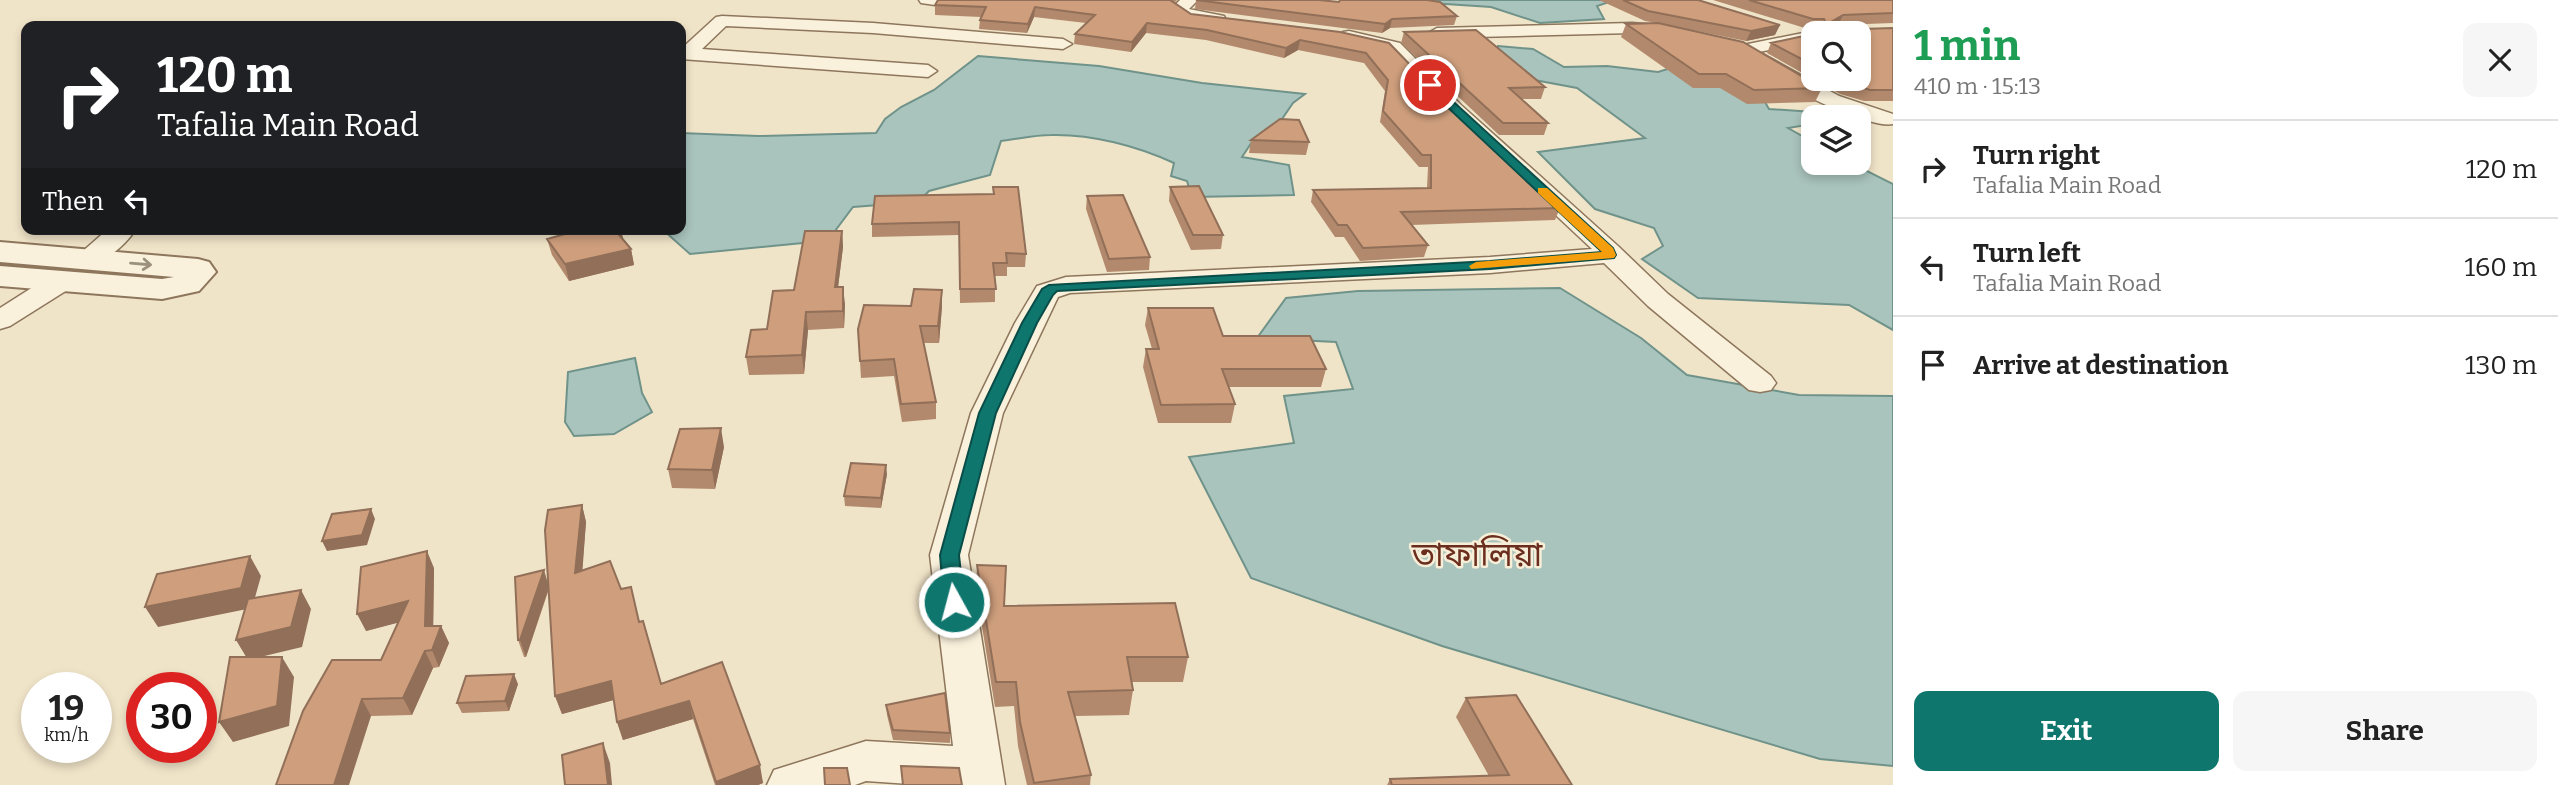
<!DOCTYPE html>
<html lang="en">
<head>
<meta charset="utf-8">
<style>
  :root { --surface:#fff; --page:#f6f6f6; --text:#222; --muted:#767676; --line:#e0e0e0; --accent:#0f766e }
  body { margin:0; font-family:Bitter,"Noto Sans Bengali",serif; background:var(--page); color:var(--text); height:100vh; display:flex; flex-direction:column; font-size:26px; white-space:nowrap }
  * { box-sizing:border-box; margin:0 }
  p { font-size:23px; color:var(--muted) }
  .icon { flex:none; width:38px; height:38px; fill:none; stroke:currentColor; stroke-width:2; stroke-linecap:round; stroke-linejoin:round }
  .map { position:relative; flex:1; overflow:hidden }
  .details { display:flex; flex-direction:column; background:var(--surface); width:665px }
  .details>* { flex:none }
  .top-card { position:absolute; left:21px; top:21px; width:665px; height:214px; border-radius:14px; box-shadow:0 4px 10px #0003; background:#202124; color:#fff; overflow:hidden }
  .fabs { position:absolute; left:1801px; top:21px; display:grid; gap:14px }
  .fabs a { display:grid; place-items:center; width:70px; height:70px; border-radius:14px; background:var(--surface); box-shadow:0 4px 10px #0003; font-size:35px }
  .speed { position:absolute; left:21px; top:672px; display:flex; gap:14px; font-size:35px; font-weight:700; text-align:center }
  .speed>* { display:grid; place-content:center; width:91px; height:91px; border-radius:50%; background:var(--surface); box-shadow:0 4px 10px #0003; line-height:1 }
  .speed small { font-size:18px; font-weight:400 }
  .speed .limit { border:10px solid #d22; background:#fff; color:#111 }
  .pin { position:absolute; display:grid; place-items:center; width:60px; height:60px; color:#fff; margin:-30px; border:4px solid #fff; border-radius:50%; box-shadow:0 2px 7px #0007 }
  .me { position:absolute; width:77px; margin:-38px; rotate:353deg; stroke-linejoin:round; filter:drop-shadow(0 0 5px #0008) }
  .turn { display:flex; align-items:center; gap:24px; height:147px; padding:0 21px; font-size:32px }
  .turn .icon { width:91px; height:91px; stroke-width:2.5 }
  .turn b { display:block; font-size:49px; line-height:60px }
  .then { display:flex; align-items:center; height:66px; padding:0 21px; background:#0003; gap:14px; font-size:26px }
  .round { display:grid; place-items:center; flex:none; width:74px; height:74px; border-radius:14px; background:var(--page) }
  .headline { display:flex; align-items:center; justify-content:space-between; height:119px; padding:0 21px }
  h1 { font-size:42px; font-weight:700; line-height:52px; color:#1e9e55 }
  .primary-button { display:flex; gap:14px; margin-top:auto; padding:14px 21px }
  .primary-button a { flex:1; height:80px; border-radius:14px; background:var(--accent); color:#fff; font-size:28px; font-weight:700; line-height:80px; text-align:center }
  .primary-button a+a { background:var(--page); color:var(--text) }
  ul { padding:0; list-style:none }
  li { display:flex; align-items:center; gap:21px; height:98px; padding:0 21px; border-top:2px solid var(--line) }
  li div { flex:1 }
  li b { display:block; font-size:26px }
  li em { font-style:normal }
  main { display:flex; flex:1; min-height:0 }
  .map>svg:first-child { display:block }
  .water { fill:#a9c4bc; stroke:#6f938a; stroke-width:2 }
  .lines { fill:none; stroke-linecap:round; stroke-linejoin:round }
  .minor-casing { stroke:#8d765c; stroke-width:3 }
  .tertiary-casing { stroke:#8d765c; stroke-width:4 }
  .minor { fill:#faf1dc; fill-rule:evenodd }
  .tertiary { fill:#faf1dc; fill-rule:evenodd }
  .wall { fill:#b2896c }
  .shaded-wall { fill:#916f58 }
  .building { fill:#cf9f7d; stroke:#916f58; stroke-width:2 }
  .oneway { stroke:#9c907e }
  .route { fill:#0f766e; stroke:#0a4d48; stroke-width:2 }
  .slow { fill:#f59e0b }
  .labels { text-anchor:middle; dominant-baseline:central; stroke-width:5; stroke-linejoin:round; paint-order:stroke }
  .near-quarter-label { font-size:33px; fill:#6b2e1e; stroke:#f7eed8 }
</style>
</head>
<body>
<main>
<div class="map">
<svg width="1893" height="785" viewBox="0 0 1893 785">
  <rect width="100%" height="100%" fill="#f0e4c8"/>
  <path class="water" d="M1385 0H1615L1597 6 1604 19 1540 23 1491 7Z
    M1498 46 1533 49 1564 67 1607 66 1658 72 1674 67 1757 88 1769 109 1814 112 1831 117H1813V124L1788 128 1813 142V163H1851L1893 184V330L1849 305 1698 298 1642 259 1663 246 1654 228 1595 209 1538 152 1645 138 1577 88 1529 79 1497 59Z
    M978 56 1099 66 1202 83 1305 94 1293 103 1282 119 1254 139 1242 157 1289 165 1294 195 1192 197 1187 181 1171 176 1174 163C1137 146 1092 134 1051 135 1034 135 1018 139 1001 141L990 175 929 191 918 202 853 207 835 231 813 242 690 254 662 229H681V133L758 136 876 133 885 119 901 107 934 90Z
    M1560 288 1641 338 1687 375 1799 395 1893 396V766L1820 759 1442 646 1251 578 1189 457 1294 443 1284 396 1353 389 1336 342 1257 338 1286 298 1358 291Z
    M635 358 642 393 652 412 614 434 574 436 565 422 568 372Z"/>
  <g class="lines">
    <defs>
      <path id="minor" d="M919 0H949L950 1 942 6 921 3Z
        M1180 0H1198L1189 9 1224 16 1226 20 1218 25 1176 15 1171 9Z
        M722 16 873 23 1063 39 1072 44 1063 49 873 33 726 26 702 49 928 65 937 71 928 77 681 59V49L716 17Z
        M1632 23 1668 26 1677 31 1668 36 1632 33 1437 38 1428 33 1437 28Z
        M1349 31 1400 43 1461 105 1618 246 1668 294 1771 376 1776 383 1771 390 1760 392 1749 390 1648 306 1604 263 1490 273 1070 293 1058 297 1003 413 968 555 1005 785H924L866 781 855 785H767L774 770 866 741 953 746 930 555 971 413 1015 323 1037 286 1066 277 1490 257 1592 249 1447 113 1388 51 1343 40 1340 36 1343 32Z
        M1813 31 1820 33H1813V41L1759 52 1839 96 1893 114V124C1867 130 1754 73 1737 52L1743 45Z
        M108 229H136C125 246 98 270 78 265L74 259Z
        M62 273 72 275 76 281 72 287 10 326 0 329V308L52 275Z"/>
      <path id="tertiary" d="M0 242 198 259 209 262 216 272 199 291 162 299 0 286V266L162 279 174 277 0 262Z"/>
    </defs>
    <use href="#minor" class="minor-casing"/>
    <use href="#tertiary" class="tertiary-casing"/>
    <use href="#minor" class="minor"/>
    <use href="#tertiary" class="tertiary"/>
  </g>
  <path class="wall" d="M938 0H1177L1174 3 1191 14 1340 32 1448 104 1560 208 1555 220 1411 225 1428 245 1424 257 1360 261 1344 237H1335L1311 202 1313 190 1427 188 1428 167H1419L1380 122 1385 91 1364 63 1298 50 1284 58 1206 40 1146 33 1131 52 1074 44 1075 34 1086 23 1034 17 1027 33 979 29 980 20 981 17 935 15V5Z
    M1196 0 1457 16 1454 25 1390 28 1382 33 1195 9Z
    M1599 0H1698L1775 35 1746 41 1668 25 1822 88 1815 102 1747 104 1720 88H1693L1621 37 1626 24 1657 23 1645 21Z
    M1713 0H1893V23L1838 25 1862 29 1893 28V101H1864L1840 94 1813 79H1858L1817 33 1819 29H1808Z
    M1404 32 1545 87 1541 99H1521L1548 123 1544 135H1499L1401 43Z
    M1813 34V79L1767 53 1771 43Z
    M1251 140 1309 142 1306 155 1249 153Z
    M993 187 1026 254 1025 267H1007V276H995V302L960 303 959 235 872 237V224L993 194Z
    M1170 187 1223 235 1221 249 1191 250 1169 201Z
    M1087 196 1150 257 1149 270 1107 272 1086 209Z
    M561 229H621L623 239 631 249 634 265 569 281 552 255 547 239 563 235Z
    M842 231 843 247 838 287 845 304 844 328 808 330 804 374 749 375 746 357 794 290Z
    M942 290V306L939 343H923L936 402V419L902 422 894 376 861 378 858 329 911 306Z
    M1148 308 1223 336 1326 369 1321 387H1229L1235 404 1231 423H1158L1143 367 1146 349H1152L1145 325Z
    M724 447 715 489 672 488 668 469Z
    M887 474 881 508 845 506 844 496Z
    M582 505 586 522 582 570 621 589 639 622 661 684 722 662 763 783 758 785H715L693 719 623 740 617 722 614 700 562 714 555 696 549 589 526 657H524L518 640 548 584Z
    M977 565 1004 606 1188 657 1183 682H1132L1133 690 1129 715 1075 716 1091 775 1090 785H1027L1018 746 1014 706 995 707 976 589Z
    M434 568 433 626H441L449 643 439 667 433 668 412 715 371 716 276 785 381 660 399 622 366 631Z
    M518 684 509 711 462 713 457 703Z
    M1466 698 1572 785H1387L1390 779 1489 776 1456 717Z
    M886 705 950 733V743L893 740 887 715Z"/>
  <path class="shaded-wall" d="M1035 7 1034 17 1027 33 1028 24Z
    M1843 15 1838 25 1826 33 1831 22Z
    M1392 19 1390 28 1382 33 1385 24Z
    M1147 23 1146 33 1131 52 1132 42Z
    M1780 25 1775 35 1746 41 1751 31Z
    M1300 40 1298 50 1284 58 1286 48Z
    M621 229 624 244 615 230Z
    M842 231 843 247 836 304 835 287Z
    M631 249 634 265 569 281 565 264Z
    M843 287 845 304 844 328 843 311Z
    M942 290V306L939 343 938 326Z
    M806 312 808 330 804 374 802 355Z
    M721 428 724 447 715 489 712 470Z
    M886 465 887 474 881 508V498Z
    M582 505 586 522 581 590 575 573Z
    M371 509 375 519 367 545 327 551 322 541Z
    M427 551 434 568 433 643 425 626Z
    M250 556 261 576 252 608 158 627 145 607Z
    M544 570 549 587 526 657 520 640Z
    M301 590 311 609 302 647 248 660 236 640Z
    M408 601 416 618 366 631 357 614Z
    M441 626 449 643 439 667 432 650Z
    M425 651 433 668 412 715 403 698Z
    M282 657 294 677 289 726 233 742 219 722Z
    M514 674 518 684 509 711 505 701Z
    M611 681 617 699 562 714 555 696Z
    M362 699 371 716 349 785H334Z
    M689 701 693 719 623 740 617 722Z
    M603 743 610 763 612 785H608Z
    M760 765 763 783 758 785H716V782Z"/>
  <path class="building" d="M938 0H1170L1191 14 1340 32 1389 43 1448 104 1560 208 1401 212 1428 245 1363 248 1347 225H1338L1313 190 1431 188V155H1422L1383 111 1388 80 1366 53 1300 40 1286 48 1207 30 1147 23 1132 42 1075 34 1095 15 1035 7 1028 24 980 20 986 7 935 5Z
    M1196 0H1319L1339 2 1340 0H1427L1440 2 1457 16 1392 19 1385 24Z
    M1623 0H1698L1780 25 1751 31 1648 11Z
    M1749 0H1893V13L1843 15 1831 22 1834 25H1861L1862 29 1893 28V90H1870L1846 82 1839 79H1858V33H1819L1821 25 1826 23 1824 19H1813Z
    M1658 23 1743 42 1822 88 1754 90 1726 74H1699L1626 24Z
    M1476 30 1545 87 1509 88 1548 123H1503L1404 32Z
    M1813 34V65L1771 43Z
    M1280 119 1299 120 1309 142 1251 140Z
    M1199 186 1223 235H1193L1170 187Z
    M993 187H1018L1026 254 1006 253 1007 263H993L996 289H960L959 222 872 224 875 196 994 194Z
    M1123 195 1150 257 1109 259 1087 196Z
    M563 229H617L615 230 631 249 565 264 547 239 565 234Z
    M805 231H842L835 287H843V311L806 312 802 355 746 357 751 330 767 329 773 291 794 290Z
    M914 289 942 290 938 326H920L936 402 901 404 894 359 860 361 858 329 864 305 911 306Z
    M1148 308H1213L1223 336H1310L1326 369H1222L1235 404 1161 405 1146 349H1159Z
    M721 428 712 470 668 469 680 429Z
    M851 463 886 465 881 498 844 496Z
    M582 505 575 573 610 561 621 589 631 587 639 622 643 621 661 684 722 662 760 765 716 782 689 701 617 722 611 681 555 696 545 530 548 510Z
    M371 509 362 535 322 541 332 514Z
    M427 551 425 626H441L432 650 425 651 403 698 362 699 334 785H276L303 711 332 660H381L408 601 357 614 361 567Z
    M250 556 241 588 145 607 157 574Z
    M977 565 1006 566 1004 606 1175 603 1188 657H1127L1133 690 1068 692 1091 775 1034 783 1020 722 1016 682H996Z
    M544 570 520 640H518L515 577Z
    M301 590 291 627 236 640 248 599Z
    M230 657H282L277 706 219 722Z
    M514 674 505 701 457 703 466 676Z
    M945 693 950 733 893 730 886 705Z
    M1516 695 1572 785H1392L1390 779 1509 775 1466 698Z
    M603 743 608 785H565L562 755Z
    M901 766 959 768 962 785H903Z
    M824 768H847L850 785H825Z"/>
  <defs><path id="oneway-shaft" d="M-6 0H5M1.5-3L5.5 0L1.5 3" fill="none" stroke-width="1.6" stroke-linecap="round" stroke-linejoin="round" transform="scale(1.75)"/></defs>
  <use class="oneway" href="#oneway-shaft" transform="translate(141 264) rotate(5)"/>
  <path class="route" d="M1426 83H1433L1613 248 1616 255 1614 258 1490 269 1057 291 1053 295 1037 323 996 413 959 555 964 602 961 608 954 610 947 608 944 602 940 555 979 413 1022 323 1042 289 1049 285 1490 261 1602 252 1426 87Z"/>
  <path class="slow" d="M1538 188H1547L1613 248 1616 255 1614 258 1471 269 1469 266 1476 262 1602 252 1538 193Z"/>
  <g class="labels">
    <g class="near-quarter-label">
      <text x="1477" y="555">তাফালিয়া</text>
    </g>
  </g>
</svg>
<div class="fabs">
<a><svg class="icon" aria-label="search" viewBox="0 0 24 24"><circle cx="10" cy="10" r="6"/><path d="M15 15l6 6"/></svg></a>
<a><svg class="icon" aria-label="layers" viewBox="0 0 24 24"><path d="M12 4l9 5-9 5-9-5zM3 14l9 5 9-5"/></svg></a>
</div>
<div class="speed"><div>19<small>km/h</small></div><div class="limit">30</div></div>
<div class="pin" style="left:1430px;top:85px;background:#d93025"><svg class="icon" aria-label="arrive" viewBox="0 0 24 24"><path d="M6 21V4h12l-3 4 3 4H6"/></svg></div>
<svg class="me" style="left:954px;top:602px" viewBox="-20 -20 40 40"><circle r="17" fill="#0f766e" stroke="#fff" stroke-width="3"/><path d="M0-11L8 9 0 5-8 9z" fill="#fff"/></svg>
<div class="top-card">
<div class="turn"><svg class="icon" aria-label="right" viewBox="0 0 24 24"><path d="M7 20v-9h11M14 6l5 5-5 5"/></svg><div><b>120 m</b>Tafalia Main Road</div></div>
<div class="then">Then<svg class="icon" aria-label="left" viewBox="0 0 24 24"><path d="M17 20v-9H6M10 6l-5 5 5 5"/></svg></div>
</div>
</div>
<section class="details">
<div class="headline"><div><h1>1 min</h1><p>410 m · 15:13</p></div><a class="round"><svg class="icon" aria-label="close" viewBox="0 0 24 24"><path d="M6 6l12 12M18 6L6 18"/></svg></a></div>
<ul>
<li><svg class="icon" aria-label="right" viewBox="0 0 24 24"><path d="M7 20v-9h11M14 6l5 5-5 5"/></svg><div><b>Turn right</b><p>Tafalia Main Road</p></div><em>120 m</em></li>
<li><svg class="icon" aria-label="left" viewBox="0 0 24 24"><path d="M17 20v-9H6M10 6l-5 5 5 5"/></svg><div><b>Turn left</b><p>Tafalia Main Road</p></div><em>160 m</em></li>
<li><svg class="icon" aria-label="arrive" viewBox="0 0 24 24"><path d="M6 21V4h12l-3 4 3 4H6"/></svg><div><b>Arrive at destination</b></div><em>130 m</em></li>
</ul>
<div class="primary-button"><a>Exit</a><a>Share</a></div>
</section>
</main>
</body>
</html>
